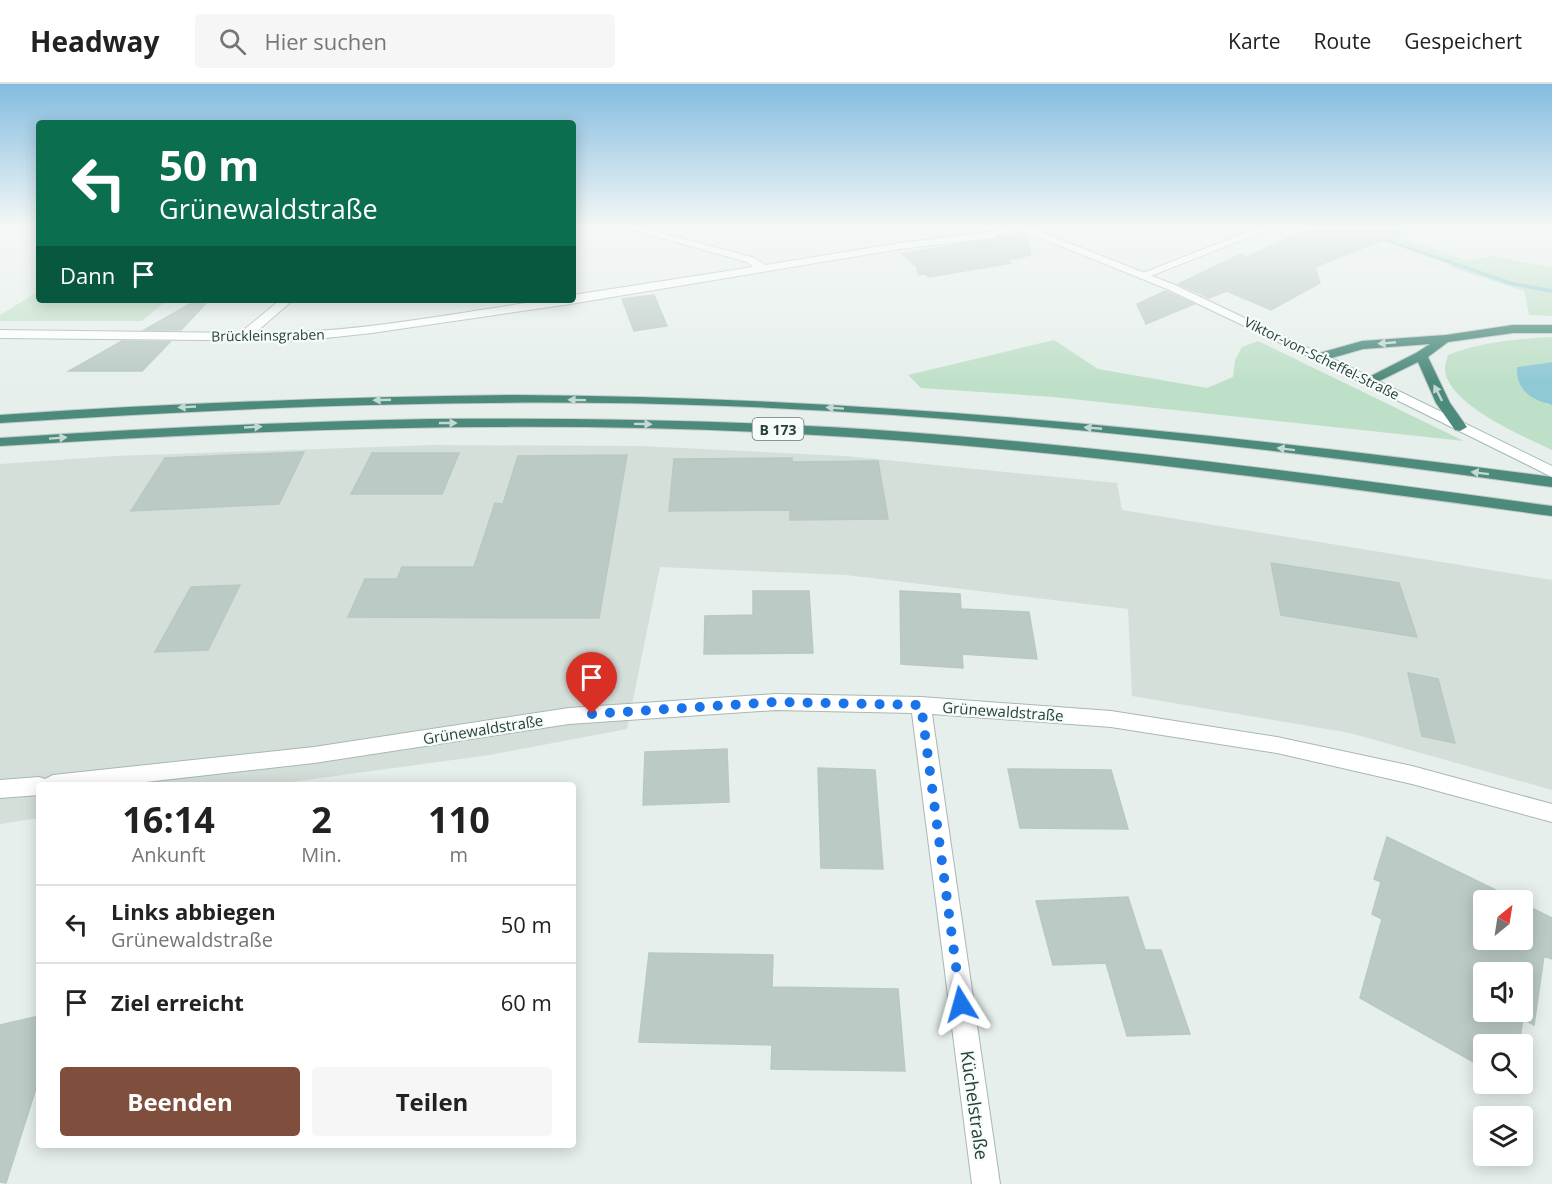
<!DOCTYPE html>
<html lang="de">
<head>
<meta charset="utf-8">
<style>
  :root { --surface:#fff; --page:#f6f6f6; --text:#222; --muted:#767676; --line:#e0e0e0; --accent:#804e3d }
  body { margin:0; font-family:"Open Sans",sans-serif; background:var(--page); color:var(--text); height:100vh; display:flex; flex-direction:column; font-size:22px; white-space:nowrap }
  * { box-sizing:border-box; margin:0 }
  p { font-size:20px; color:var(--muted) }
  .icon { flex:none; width:33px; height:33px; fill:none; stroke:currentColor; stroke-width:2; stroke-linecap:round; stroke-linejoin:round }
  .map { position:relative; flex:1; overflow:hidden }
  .side { position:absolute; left:36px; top:698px; width:540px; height:366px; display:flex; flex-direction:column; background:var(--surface); border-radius:6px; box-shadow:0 3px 15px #0003 }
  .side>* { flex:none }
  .guide { position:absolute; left:36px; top:36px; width:540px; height:183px; border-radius:6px; box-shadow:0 3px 15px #0003; background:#0b6e4f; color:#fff; overflow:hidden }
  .needle { width:39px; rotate:30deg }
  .buttons { position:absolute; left:1473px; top:806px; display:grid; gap:12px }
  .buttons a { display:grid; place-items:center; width:60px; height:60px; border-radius:6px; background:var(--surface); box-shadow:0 3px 15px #0003; font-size:30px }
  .pin { position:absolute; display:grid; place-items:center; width:51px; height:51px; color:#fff; margin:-62px -26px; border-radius:50% 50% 50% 0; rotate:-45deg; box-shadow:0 0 6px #0007 }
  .pin .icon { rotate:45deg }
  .me { position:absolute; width:66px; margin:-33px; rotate:352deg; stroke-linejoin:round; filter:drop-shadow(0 0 4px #0008) }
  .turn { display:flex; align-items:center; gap:21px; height:126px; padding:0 24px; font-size:27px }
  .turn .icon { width:78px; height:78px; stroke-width:2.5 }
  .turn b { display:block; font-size:42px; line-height:51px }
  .then { display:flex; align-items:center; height:57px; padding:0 24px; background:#0003; gap:12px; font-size:22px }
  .eta { display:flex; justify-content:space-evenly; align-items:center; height:102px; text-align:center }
  .eta b { font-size:36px; font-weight:700; line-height:42px }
  .action { display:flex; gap:12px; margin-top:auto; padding:12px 24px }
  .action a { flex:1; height:69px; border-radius:6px; background:var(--accent); color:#fff; font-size:24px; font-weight:700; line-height:69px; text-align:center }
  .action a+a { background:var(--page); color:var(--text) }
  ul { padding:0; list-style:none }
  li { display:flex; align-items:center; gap:18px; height:78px; padding:0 24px; border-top:2px solid var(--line) }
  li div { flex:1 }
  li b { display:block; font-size:22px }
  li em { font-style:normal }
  header { display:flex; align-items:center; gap:36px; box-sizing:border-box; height:84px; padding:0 30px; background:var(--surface); border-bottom:2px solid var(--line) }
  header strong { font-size:28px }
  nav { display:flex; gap:33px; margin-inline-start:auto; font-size:21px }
  .search { width:420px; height:54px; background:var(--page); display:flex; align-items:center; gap:15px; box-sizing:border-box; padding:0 21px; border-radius:6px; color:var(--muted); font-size:22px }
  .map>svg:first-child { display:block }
  .built { fill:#d4dfda }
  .green { fill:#bfe0c8 }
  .water { fill:#8ec9d4 }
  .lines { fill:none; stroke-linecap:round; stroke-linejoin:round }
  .stream { fill:#8ec9d4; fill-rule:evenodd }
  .building { fill:#bbcac4; stroke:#b8c9c2; stroke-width:1.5; fill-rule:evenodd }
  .minor-casing { stroke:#a8b8b2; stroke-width:2 }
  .tertiary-casing { stroke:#a8b8b2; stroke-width:2 }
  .secondary-casing { stroke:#a4bbb3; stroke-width:2 }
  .trunk-casing { stroke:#c2cac8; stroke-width:2 }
  .minor { fill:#fff; fill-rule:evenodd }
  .tertiary { fill:#fff; fill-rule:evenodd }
  .secondary { fill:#fff; fill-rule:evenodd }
  .trunk { fill:#4c8a7c; fill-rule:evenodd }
  .oneway { fill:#c4d9d4 }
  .route { stroke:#1a73e8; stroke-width:10; stroke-dasharray:0 18 }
  .labels { text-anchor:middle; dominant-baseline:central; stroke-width:4.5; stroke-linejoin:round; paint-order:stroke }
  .far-street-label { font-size:14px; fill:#24423a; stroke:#f7fbf9 }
  .shield { fill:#f7fbf9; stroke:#637a73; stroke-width:1.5 }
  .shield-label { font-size:14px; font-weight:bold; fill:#24423a }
  .street-label { font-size:15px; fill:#24423a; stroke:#f7fbf9 }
  .near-street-label { font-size:18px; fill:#24423a; stroke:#f7fbf9 }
</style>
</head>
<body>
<header>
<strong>Headway</strong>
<div class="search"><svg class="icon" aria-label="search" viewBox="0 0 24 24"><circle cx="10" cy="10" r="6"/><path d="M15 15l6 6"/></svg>Hier suchen</div>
<nav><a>Karte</a><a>Route</a><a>Gespeichert</a></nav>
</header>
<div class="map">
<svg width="1552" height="1100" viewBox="0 0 1552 1100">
  <rect width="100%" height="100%" fill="#e6efeb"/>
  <path class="built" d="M432 361 640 362 846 372 1117 399 1122 426 1552 496V706L1350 649 1132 612 1128 525 846 491 660 483 627 645 489 671 277 700H39V734L0 740V380L115 372Z"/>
  <path class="green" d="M1357 144H1369L1468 177 1490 172 1552 183V232L1529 231 1524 207 1447 182 1457 179Z
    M39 207V216H167L142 237H0V231Z
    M1552 253V278L1517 283 1546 320 1552 321V366C1525 353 1445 320 1445 284 1445 280 1447 275 1448 271 1481 258 1517 255 1552 253Z
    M1054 256 1098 285 1207 304 1233 293 1235 276 1242 263 1258 257 1464 357 1053 313 921 304 908 291Z"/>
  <path class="water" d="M1552 278V321C1531 316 1516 306 1517 283Z"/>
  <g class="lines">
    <path class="stream" d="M1347 144H1356L1513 198 1552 205V209L1510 201Z"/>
  </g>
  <path class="building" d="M1311 144 1410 145 1315 183 1320 199 1271 226 1227 207 1209 214 1178 200 1241 170 1247 173Z
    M1024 149 1027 151 1031 171 1008 176 1011 179 929 193 925 190 918 191 917 183 902 170Z
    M1165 207 1194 220 1146 240 1137 220Z
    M654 211 667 242 634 247 622 215Z
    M197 216H209L181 246H144Z
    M122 257 170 258 142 287H69Z
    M304 368 279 420 131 427 165 374Z
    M372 369H459L442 410H351Z
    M627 371 599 534 348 533 365 495H397L402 483H474L495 419 503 420 518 372Z
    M792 374V378L878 377 888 435 790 436V426L669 427 674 375Z
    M1271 479 1399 499 1417 553 1281 531Z
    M240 501 208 566 155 568 191 503Z
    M753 507H809L813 569 704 570 705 532 753 531Z
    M900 507 960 510 961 525 1029 528 1037 575 962 570 963 584 901 580Z
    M1408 589 1438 595 1455 659 1422 652Z
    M727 665 729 718 643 721 645 668Z
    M818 684 875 686 883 785 821 784Z
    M1008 685 1111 686 1128 745 1020 744Z
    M1387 753 1516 816H1484V855H1522V819L1552 834V875L1544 872 1534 941 1523 935 1519 960H1484V984L1360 914 1382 835 1372 830 1381 798 1374 795ZM1484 888H1522V927H1484Z
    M1128 813 1145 866H1161L1190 950 1127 952 1106 879 1053 881 1036 817Z
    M649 869 773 871 772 903 898 905 905 987 771 985 772 961 639 958Z
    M39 932V995L6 1099 0 1098V941Z"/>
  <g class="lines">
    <defs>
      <path id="minor" d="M626 144H643L755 174 765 181 900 159 991 148 1001 144H1016L993 154 900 165 570 220 372 249 298 257 0 254V246L240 249 280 216H293L255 249C352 250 450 230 546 216H573V211L753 183 747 178Z
        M1257 144H1272L1148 193H1140L1138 191Z
        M776 610 921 613 1111 627 1277 653 1412 682 1552 720V738L1412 700 1277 669 1111 643 932 630 1000 1100H972L912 629 776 626 569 640 314 679 128 700H39V711L0 714V696L39 693 45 695 53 691 314 663 569 624Z"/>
      <path id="tertiary" d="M1016 144H1031L1175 201 1327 273 1321 277 1316 276 1167 205Z"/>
      <path id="secondary" d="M1321 269 1552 382V393L1316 276 1315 273Z"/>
      <path id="trunk" d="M1513 241H1552V249H1513L1448 258 1428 273 1450 319 1467 343 1460 347 1455 346 1436 319 1418 278 1373 300H1363L1361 297 1416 269 1430 260 1363 265 1321 277 1315 273 1316 270 1362 257 1446 251Z
        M516 311C863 313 1208 347 1552 393V403C1279 365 1003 333 727 322 485 313 242 323 0 339V331C172 319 343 313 516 311Z
        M430 335C588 334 747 336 905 348 1122 364 1337 393 1552 422V432C1301 398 1050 363 798 350 532 335 265 345 0 362V354C143 344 286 338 430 335Z"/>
    </defs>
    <use href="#minor" class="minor-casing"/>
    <use href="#tertiary" class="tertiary-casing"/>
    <use href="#secondary" class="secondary-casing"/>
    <use href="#trunk" class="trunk-casing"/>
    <use href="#minor" class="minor"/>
    <use href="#tertiary" class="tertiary"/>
    <use href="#secondary" class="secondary"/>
    <use href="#trunk" class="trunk"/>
  </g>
  <defs><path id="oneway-solid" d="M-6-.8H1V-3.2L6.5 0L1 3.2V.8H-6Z" transform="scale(1.5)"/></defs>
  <g class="oneway">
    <use href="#oneway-solid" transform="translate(1387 259) rotate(175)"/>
    <use href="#oneway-solid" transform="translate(1438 309) rotate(-117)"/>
    <use href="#oneway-solid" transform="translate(382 316) rotate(178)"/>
    <use href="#oneway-solid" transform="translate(577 316) rotate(-179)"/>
    <use href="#oneway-solid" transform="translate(187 323) rotate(177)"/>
    <use href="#oneway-solid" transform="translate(835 324) rotate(-176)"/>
    <use href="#oneway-solid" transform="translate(448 339)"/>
    <use href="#oneway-solid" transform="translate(643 340) rotate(1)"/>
    <use href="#oneway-solid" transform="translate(253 343) rotate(-3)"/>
    <use href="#oneway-solid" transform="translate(1093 344) rotate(-175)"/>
    <use href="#oneway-solid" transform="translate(58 354) rotate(-4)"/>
    <use href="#oneway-solid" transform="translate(1286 365) rotate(-173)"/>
    <use href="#oneway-solid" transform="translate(1480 389) rotate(-173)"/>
  </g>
  <linearGradient id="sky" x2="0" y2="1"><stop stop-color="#84bce0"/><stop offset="0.48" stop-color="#f4f8f6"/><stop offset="1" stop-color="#f4f8f6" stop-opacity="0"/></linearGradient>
  <rect width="1552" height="298" fill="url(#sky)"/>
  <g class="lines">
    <path class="route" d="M592 630 776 618 921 621 961 920"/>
  </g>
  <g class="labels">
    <g class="far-street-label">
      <text transform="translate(268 251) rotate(-1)">Brückleinsgraben</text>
      <text transform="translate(1322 274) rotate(26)">Viktor-von-Scheffel-Straße</text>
    </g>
    <rect class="shield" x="752.5" y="334" width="51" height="22" rx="4.5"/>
    <g class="shield-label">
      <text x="778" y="345">B 173</text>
    </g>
    <g class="street-label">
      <text transform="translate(1003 627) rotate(4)">Grünewaldstraße</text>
      <text transform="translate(483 645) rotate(-9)">Grünewaldstraße</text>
    </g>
    <g class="near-street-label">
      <text transform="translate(975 1021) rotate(82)">Küchelstraße</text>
    </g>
  </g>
</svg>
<div class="buttons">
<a><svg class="needle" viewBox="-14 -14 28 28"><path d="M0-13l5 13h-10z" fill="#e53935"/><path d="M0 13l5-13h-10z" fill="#767676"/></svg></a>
<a><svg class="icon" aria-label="sound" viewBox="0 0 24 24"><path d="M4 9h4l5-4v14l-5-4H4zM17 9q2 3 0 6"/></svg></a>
<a><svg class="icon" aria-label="search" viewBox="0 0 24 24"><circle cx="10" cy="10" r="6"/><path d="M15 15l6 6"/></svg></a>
<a><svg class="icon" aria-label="layers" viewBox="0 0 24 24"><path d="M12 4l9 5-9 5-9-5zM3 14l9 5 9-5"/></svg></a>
</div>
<div class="pin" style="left:592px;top:630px;background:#d93025"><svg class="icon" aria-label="arrive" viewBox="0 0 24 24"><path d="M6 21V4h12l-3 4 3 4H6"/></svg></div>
<svg class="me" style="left:961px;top:920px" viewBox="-20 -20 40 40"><path d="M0-17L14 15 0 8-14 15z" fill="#1a73e8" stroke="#fff" stroke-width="4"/></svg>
<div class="guide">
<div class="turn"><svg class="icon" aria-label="left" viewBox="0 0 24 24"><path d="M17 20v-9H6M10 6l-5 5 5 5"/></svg><div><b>50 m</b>Grünewaldstraße</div></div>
<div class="then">Dann<svg class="icon" aria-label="arrive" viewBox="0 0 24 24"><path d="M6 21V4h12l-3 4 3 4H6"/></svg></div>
</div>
<section class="side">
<div class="eta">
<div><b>16:14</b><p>Ankunft</p></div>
<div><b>2</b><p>Min.</p></div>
<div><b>110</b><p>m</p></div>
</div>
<ul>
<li><svg class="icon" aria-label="left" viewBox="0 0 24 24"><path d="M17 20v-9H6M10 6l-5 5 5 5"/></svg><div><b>Links abbiegen</b><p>Grünewaldstraße</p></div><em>50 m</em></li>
<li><svg class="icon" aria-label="arrive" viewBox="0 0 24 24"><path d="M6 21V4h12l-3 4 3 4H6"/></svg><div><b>Ziel erreicht</b></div><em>60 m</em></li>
</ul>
<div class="action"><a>Beenden</a><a>Teilen</a></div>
</section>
</div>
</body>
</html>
